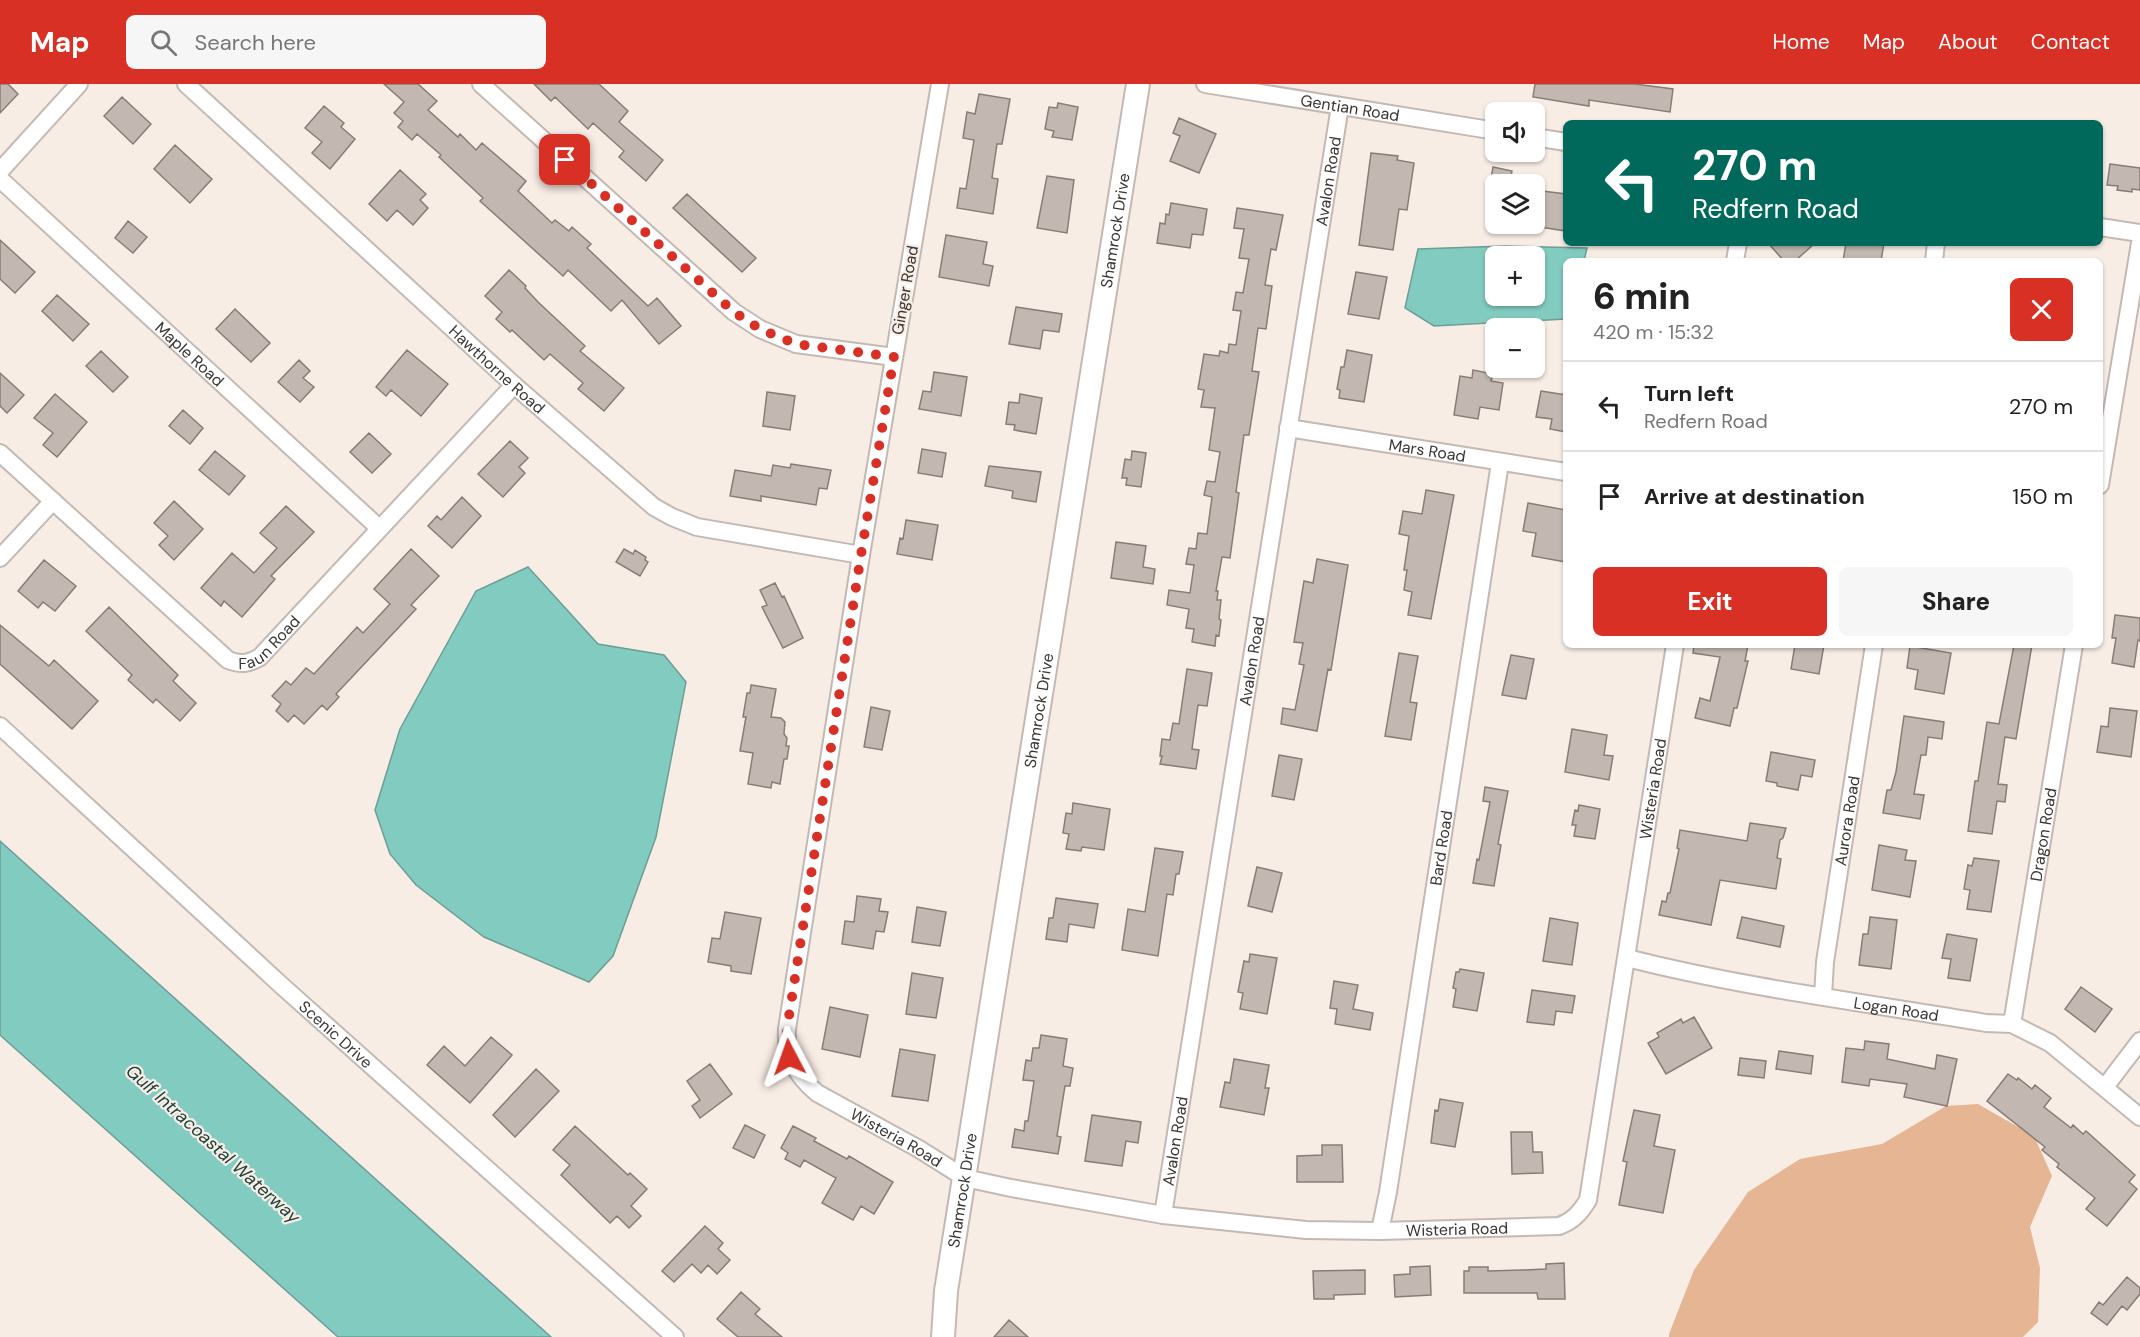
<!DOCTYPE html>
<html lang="en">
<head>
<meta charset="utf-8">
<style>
  :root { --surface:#fff; --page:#f6f6f6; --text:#222; --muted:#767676; --line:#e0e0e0; --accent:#d93025 }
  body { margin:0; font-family:"DM Sans",sans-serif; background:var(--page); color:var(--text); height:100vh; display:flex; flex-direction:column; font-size:22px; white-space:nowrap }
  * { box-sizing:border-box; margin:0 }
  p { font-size:20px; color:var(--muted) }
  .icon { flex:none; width:33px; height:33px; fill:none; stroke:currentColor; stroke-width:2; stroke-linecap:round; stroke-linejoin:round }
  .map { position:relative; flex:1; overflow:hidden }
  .details { position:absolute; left:1563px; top:174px; width:540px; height:390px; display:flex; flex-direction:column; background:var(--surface); border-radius:9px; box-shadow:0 2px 4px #0004 }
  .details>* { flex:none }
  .guide { position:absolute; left:1563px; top:36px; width:540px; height:126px; border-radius:9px; box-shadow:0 2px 4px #0004; background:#00695c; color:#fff; overflow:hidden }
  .tools { position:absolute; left:1485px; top:18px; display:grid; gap:12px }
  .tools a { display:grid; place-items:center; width:60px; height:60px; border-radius:9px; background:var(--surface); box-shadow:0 2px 4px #0004; font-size:30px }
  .pin { position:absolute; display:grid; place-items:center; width:51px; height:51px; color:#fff; margin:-26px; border-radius:12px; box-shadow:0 3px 9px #0006 }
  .me { position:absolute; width:66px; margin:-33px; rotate:356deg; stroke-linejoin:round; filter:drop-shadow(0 0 4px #0008) }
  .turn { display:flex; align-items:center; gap:21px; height:126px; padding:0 30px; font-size:27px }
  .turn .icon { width:78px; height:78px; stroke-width:2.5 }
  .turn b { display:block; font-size:42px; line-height:51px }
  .round { display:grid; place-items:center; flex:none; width:63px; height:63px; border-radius:9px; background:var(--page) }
  .head { display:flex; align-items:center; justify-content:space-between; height:102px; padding:0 30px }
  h1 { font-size:36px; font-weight:800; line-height:45px }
  .cta { display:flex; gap:12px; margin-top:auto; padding:12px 30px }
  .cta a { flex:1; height:69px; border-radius:9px; background:var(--accent); color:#fff; font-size:24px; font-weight:800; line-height:69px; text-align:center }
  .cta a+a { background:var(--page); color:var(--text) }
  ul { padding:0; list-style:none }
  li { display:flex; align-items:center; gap:18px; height:90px; padding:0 30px; border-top:2px solid var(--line) }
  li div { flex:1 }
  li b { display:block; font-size:22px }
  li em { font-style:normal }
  header { display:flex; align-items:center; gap:36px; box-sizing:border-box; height:84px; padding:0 30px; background:var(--accent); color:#fff }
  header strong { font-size:28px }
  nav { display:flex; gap:33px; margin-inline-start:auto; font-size:21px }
  .search { width:420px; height:54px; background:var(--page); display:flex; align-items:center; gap:15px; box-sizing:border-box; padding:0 21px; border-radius:9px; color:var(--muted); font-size:22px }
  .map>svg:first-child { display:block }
  .green { fill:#e5b594 }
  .water { fill:#82cbc0; stroke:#6c9e95; stroke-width:1.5; fill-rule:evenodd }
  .building { fill:#c3b8b1; stroke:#877d76; stroke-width:1.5 }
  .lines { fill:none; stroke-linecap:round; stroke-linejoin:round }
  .street-casing { stroke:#c4b9b2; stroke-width:20 }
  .secondary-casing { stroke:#c4b9b2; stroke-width:26 }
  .street { stroke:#fff; stroke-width:16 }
  .secondary { stroke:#fff; stroke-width:22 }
  .route { stroke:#d93025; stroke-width:10; stroke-dasharray:0 18 }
  .labels { text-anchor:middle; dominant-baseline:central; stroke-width:4.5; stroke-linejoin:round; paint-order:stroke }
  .street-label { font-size:16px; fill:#393532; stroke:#f8ede5 }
  .water-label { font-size:18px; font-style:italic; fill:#1c403b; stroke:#f8ede5 }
</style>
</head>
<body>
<header>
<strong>Map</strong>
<div class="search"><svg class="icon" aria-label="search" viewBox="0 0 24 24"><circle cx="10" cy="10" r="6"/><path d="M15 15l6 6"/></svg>Search here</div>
<nav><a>Home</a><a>Map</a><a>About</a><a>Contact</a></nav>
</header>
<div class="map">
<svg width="2140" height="1253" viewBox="0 0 2140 1253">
  <rect width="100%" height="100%" fill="#f8ede5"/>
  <path class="green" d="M1978 1020 2034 1052 2052 1092 2030 1143 2040 1184 2038 1238 2023 1253H1669V1250L1694 1186 1748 1108 1800 1075 1882 1060 1946 1022Z"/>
  <path class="water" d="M1505 162 1587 164 1584 177H1566V235L1434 242 1405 224 1418 165ZM1496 172H1534V212H1496Z
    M528 483 598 560 664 571 686 598 656 753 613 872 589 898 484 853 416 801 390 770 375 726 400 645 476 507Z
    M0 757 551 1253H338L0 951Z"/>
  <path class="building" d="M0 0H8L18 10 0 29Z
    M384 0H418L437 17 428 26 458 53 460 50 476 66 482 59 526 97 518 107 552 139 555 136 569 147 572 143 591 160 587 164 648 222 657 214 681 242 659 260 622 216 611 227 568 186 563 192 480 117 483 114 439 73 441 71 417 50 412 56 398 43 403 37 394 29 404 18Z
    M534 0H599L628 27 619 38 663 76 646 97 619 73 624 67 593 39 588 45 555 13 551 17Z
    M1535 0H1635L1673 5 1670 28 1589 16V22L1533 13Z
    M979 10 1010 15 1002 60H997L992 94 998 95 993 130 957 124 960 104 966 105 974 56 963 54 967 28 975 30Z
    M122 13 151 40 133 60 104 32Z
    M1058 19 1078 23 1072 56 1052 53 1054 47 1045 45 1049 23 1057 24Z
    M324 22 344 39 341 43 355 55 330 85 312 69 322 58 305 44Z
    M1179 34 1216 50 1199 89 1170 77 1180 52 1173 49Z
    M175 61 212 95 190 119 154 85Z
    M1371 69 1398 72 1397 76 1414 79 1407 126 1399 125 1393 166 1359 161Z
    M2110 80 2140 84V106L2132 105V108L2117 106 2118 102 2107 101Z
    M1493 83 1512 87 1509 100H1490Z
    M400 86 426 110 420 116 428 124 413 141 397 126 387 137 369 120Z
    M1047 92 1074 96 1067 149 1037 144Z
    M1534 106 1566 110V147L1534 142Z
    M687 110 756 174 742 188 673 124Z
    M1171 119 1207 125 1203 151 1192 150 1190 164 1157 159 1160 139 1165 140 1166 130 1169 131Z
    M1237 124 1283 131 1276 166 1271 165 1265 201 1272 202 1266 245 1258 244 1252 287 1259 288 1249 351H1244L1236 408 1239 409 1230 474 1222 473 1216 507H1218L1217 516H1221L1219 535 1221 536 1219 552 1216 551 1215 562 1192 558 1194 545 1186 544 1189 525 1167 521 1169 506 1190 509 1194 481 1186 480 1189 464 1196 465 1198 449 1207 450 1212 413 1204 411 1207 397 1215 398 1220 368 1209 366 1215 324 1201 323 1204 306 1198 305 1204 270 1219 272 1220 267 1228 269 1229 260 1236 261 1241 227 1233 226 1236 208 1243 209 1249 175 1239 174 1244 145 1234 144Z
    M128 137 147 153 133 169 115 154Z
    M946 151 987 158 983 180 993 182 989 202 939 193Z
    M0 156 35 188 15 209 0 195Z
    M1768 159H1815L1795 177H1784Z
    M1846 159H1884L1881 177H1843Z
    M509 186 526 202 525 204 538 218 585 262 580 267 624 304 604 327 578 305 583 299 550 270 544 276 512 246 510 248 496 235 502 228 485 212Z
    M1356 188 1387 193 1379 235 1348 230Z
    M57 211 89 240 73 257 42 227Z
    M1016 223 1062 230 1059 248 1043 246 1040 265 1009 260Z
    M235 225 270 259 251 278 216 245Z
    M407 266 448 300 421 332 391 306 386 312 376 303Z
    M1347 266 1372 271 1364 318 1339 314 1340 306 1337 305 1341 283H1344Z
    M101 267 128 293 113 308 86 282Z
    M299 276 310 287 303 294 314 303 300 318 278 298Z
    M1473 286 1493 290 1491 297 1503 299 1499 326 1480 323 1478 335 1454 331 1460 292 1472 294Z
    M934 288 967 293 961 332 919 325 923 307 931 308Z
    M0 289 24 311 7 329 0 322Z
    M1541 307 1566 311V348L1550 345 1552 335 1536 333Z
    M767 308 795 312 790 346 763 342Z
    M55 310 87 338 57 373 43 361 53 349 34 334Z
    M1020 310 1042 314 1036 350 1014 346 1015 341 1006 340 1009 318 1019 319Z
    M183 326 203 344 190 360 169 342Z
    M369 349 391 370 372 389 350 368Z
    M510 357 528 374 519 383 525 389 503 413 478 390Z
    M922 365 946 369 942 393 918 389Z
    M215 367 245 392 229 411 199 386Z
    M1132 367 1146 369 1141 403 1126 401 1127 394H1122L1125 375 1131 376Z
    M791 380 831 386 827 405 819 404 816 421 761 412V417L730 412 735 386 771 392 773 381 790 384Z
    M989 382 1041 388 1036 418 1012 414 1013 407 985 402Z
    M1426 406 1454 411 1431 535 1408 531 1412 508 1404 506 1407 486H1404L1409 452 1399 450 1403 427 1422 430Z
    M462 413 481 432 452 464 428 442 437 432 441 436Z
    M174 417 203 445 174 476 159 461 168 452 154 439Z
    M1528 419 1566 426V478L1532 472 1536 449 1523 447Z
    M286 422 314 448 271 492 275 495 242 533 224 517 221 522 201 504 232 469 254 489 277 464 260 449Z
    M906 436 938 441 932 476 897 470 900 454 903 455Z
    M1116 458 1146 462 1143 483 1155 485 1153 500 1111 494Z
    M411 465 439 492 411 521 416 525 336 610 339 613 327 626 322 621 304 640 294 631 288 638 276 627 281 620 272 612 286 597 291 601 306 584 314 590 357 543 363 549 390 520 374 505Z
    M624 465 633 470 635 466 646 473 645 476 648 478 640 492 616 478Z
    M1317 475 1348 481 1331 586 1328 585 1317 647 1281 640 1283 624 1295 626 1304 581 1299 580 1303 559 1294 558 1304 497 1313 499Z
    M44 476 76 502 55 527 43 518 38 524 18 507Z
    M775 499 782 513 784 512 803 554 783 564 762 523 767 521 760 506Z
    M109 523 178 591 173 597 196 619 180 637 156 615 153 619 128 596 132 591 86 547Z
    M2115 531 2140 534V557L2138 556 2134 583 2112 579 2116 554H2112Z
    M0 541 49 582 54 576 98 617 72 645 0 580Z
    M1694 561H1748L1745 577H1748L1737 624H1734L1730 642 1695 634 1700 614 1710 617 1720 573 1693 569Z
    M1795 561H1824L1819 590 1791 585Z
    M2014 561H2032L2016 655 2005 653 1998 700 2007 701 2005 718 1997 717 1992 750 1968 747 1975 697H1978L1987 638 1999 640Z
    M1910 562 1951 569 1944 610 1915 605 1918 586 1907 584Z
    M1399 569 1418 572 1410 618 1417 619 1411 656 1385 652Z
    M1511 571 1534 575 1526 615 1502 611Z
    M1187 585 1212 589 1207 622 1198 621 1192 665 1199 666 1196 685 1160 680 1162 672H1160L1162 655 1170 656 1173 639 1179 640Z
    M751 601 776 605 771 633 781 634 785 638 784 650 787 654 786 662H789L787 675H784L780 700 772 698 771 704 748 700 753 669 740 667 746 633H743L747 609H750Z
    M871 623 890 627 882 666 864 663Z
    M2110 624 2137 627 2131 673 2097 668 2101 642 2108 643Z
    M1904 632 1944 638 1942 655 1928 653 1926 671H1921L1914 710 1924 711 1920 735 1883 729 1887 706H1891L1896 688Z
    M1572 645 1607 651 1604 671 1613 672 1609 696 1565 688Z
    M1771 668 1815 676 1812 693 1801 691 1798 706 1777 702V699L1766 697Z
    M1279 671 1302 675 1294 716 1272 712Z
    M1485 703 1508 707 1498 760 1501 761 1494 802 1473 799 1477 775 1479 776 1490 718 1483 717Z
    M1073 719 1110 725 1104 766 1082 763 1081 767 1066 765 1069 750 1063 749 1066 729 1072 730Z
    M1579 721 1600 725 1595 755 1574 752 1576 741H1572L1575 726 1578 727Z
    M1750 739 1786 744 1783 754 1780 756 1777 774 1781 775 1776 805 1720 796 1711 841 1659 831 1662 817 1666 818 1668 809H1670L1679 765 1677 764 1680 746 1747 757Z
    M1879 761 1907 766 1905 776 1916 777 1910 813 1872 806Z
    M1155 764 1183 768 1179 790H1176L1173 811 1167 810 1158 872 1122 866 1128 825 1145 828Z
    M1974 774 1999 777 1991 828 1967 825 1970 806 1964 805 1968 781 1972 782Z
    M1257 783 1282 789 1272 828 1248 822Z
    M857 812 881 815 879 827 888 828 884 848 876 847 873 865 842 860 845 837 854 838Z
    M1056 814 1098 820 1094 844 1069 840 1067 858 1046 855 1049 834H1053Z
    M917 823 946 828 940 862 912 858Z
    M725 828 761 834 751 890 731 887V882L708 878 712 854 720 855Z
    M1742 833 1784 842 1780 863 1737 854Z
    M1870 833 1897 836 1891 885 1859 881 1863 850H1868Z
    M1550 834 1578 839 1572 881 1543 877Z
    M1947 850 1977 855 1970 897 1948 894 1951 875 1942 874Z
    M1250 870 1277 874 1267 930 1240 925 1243 909 1238 908 1244 877 1249 878Z
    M1460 885 1484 889 1477 927 1453 923 1456 905 1453 904 1456 888H1459Z
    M912 889 943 894 936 934 906 930Z
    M1334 897 1358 901 1353 925 1373 929 1370 946 1335 940 1337 925 1330 924Z
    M2081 903 2112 925 2095 948 2065 925Z
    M1532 906 1575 912 1572 929 1556 927 1554 941 1527 938Z
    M830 923 868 931 860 973 822 965Z
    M1694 933 1712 964 1666 990 1648 959 1659 953 1657 949 1681 935 1683 939Z
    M1041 951 1067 955 1063 982 1073 984 1070 1002H1065L1057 1052 1061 1053 1058 1070 1012 1063 1015 1045 1024 1047 1025 1037H1028L1034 997 1023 996 1026 976 1031 977 1033 964H1039Z
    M491 953 512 971 470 1019 427 981 444 962 465 982Z
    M1865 957 1889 960 1887 975 1935 985 1937 971 1957 975 1947 1022 1904 1013 1907 1000 1870 995 1869 1002 1842 998 1846 964 1864 966Z
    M900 965 935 971 928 1017 892 1012Z
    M1779 967 1813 972 1811 990 1776 985Z
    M1740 974 1766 977 1764 994 1738 991Z
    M1234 975 1269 981 1265 1004H1269L1264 1031 1220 1023 1225 998 1230 999Z
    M710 980 732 1010 700 1034 692 1022 700 1016 687 997Z
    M536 985 559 1007 515 1053 493 1031Z
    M2008 990 2017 996 2018 994 2032 1005 2035 1001 2051 1014 2044 1023 2071 1044 2073 1041 2083 1050 2086 1047 2135 1091 2129 1098 2137 1105 2107 1142 2086 1125 2095 1114 2057 1083 2059 1080 2042 1066 2045 1063 1987 1017Z
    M1440 1015 1463 1019 1455 1063 1431 1059 1435 1026 1438 1027Z
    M1634 1026 1660 1031 1654 1062 1675 1066 1663 1129 1619 1121 1627 1078 1623 1077Z
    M1092 1031 1141 1038 1138 1059 1126 1057 1122 1082 1085 1077Z
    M745 1041 765 1051 754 1074 733 1064Z
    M575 1042 628 1091 630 1089 647 1105 631 1122 641 1132 629 1144 617 1132 610 1139 561 1091 570 1081 553 1066Z
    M793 1042 816 1054 814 1057 847 1075 849 1072 893 1098 874 1130 861 1122 853 1136 822 1119 836 1094 804 1076 800 1083 785 1075 788 1069 781 1064Z
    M1511 1048H1532L1533 1068H1542L1543 1089 1512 1090Z
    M1322 1061H1342L1343 1098H1297V1072L1322 1071Z
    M705 1142 723 1159 718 1165 730 1176 717 1190 708 1181 701 1189 692 1180 674 1198 662 1187Z
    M1564 1179 1565 1215H1538L1537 1209H1464V1187H1469V1183H1488V1187L1522 1186 1546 1185V1180Z
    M1430 1182 1431 1211 1395 1213 1394 1191 1410 1190V1183Z
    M1365 1186V1210L1334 1211V1215H1314L1313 1187Z
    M2127 1193 2140 1204V1210L2127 1226 2122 1222 2107 1241 2091 1229 2099 1218 2103 1221Z
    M741 1208 760 1225 755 1230 782 1253H738L717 1235Z
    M1009 1236 1028 1253H994Z"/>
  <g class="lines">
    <defs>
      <g id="street">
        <path id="s1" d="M186 0 514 301 654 423 672 433 697 443 861 471"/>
        <path d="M481 0 734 228 760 245 796 260 894 273"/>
        <path id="s2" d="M940 0 861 471 787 945C785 972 796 991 817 1009L919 1065 965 1094 1011 1104 1163 1131 1306 1146 1380 1147 1559 1142C1573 1137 1580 1129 1588 1116L1675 561"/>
        <path id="s3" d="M1205 0 1496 47"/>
        <path d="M1534 53 1566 58"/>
        <path d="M0 87 79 0"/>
        <path id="s4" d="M0 95 379 444"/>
        <path d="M2100 143 2140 149"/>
        <path d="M1735 177 1738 159"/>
        <path d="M1934 177 1936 159"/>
        <path id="s5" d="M1288 344 1566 388"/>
        <path id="s6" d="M0 369 228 576C241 581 248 580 260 573L514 301"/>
        <path d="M2100 401 2140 159"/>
        <path d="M0 474 53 417"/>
        <path id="s7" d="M0 642 281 901 675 1253"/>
        <path id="s8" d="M1627 874C1745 904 1867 919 1986 939L2012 940 2050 959 2140 1033"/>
        <path id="s9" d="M1823 912 1825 878 1874 561"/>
        <path id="s10" d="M2012 940 2074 561"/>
        <path d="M2105 1003 2140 957"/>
        <path id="s11" d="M1163 1131 1340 22"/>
        <path id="s12" d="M1380 1147 1388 1108 1500 379"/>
      </g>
      <g id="secondary">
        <path id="s13" d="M943 1253 946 1207 1138 0"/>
      </g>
    </defs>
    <use href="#street" class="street-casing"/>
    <use href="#secondary" class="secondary-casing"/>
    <use href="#street" class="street"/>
    <use href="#secondary" class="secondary"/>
  </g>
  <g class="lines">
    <path class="route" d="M565 76 734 228 760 245 796 260 894 273 861 471 787 945 786 958 789 973"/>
  </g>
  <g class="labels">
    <g class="street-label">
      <text stroke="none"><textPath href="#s3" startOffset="147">Gentian Road</textPath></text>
      <text stroke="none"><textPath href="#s11" startOffset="1047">Avalon Road</textPath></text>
      <text stroke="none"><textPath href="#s13" startOffset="1120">Shamrock Drive</textPath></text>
      <text transform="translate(905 206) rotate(-80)">Ginger Road</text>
      <text stroke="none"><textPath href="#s4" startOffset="258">Maple Road</textPath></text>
      <text stroke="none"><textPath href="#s1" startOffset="422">Hawthorne Road</textPath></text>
      <text stroke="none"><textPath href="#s5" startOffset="141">Mars Road</textPath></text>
      <text stroke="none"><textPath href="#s6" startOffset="357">Faun Road</textPath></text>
      <text stroke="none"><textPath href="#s11" startOffset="561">Avalon Road</textPath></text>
      <text stroke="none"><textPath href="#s13" startOffset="634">Shamrock Drive</textPath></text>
      <text stroke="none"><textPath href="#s2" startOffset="2256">Wisteria Road</textPath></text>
      <text stroke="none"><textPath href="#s9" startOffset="177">Aurora Road</textPath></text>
      <text stroke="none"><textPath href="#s10" startOffset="192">Dragon Road</textPath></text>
      <text stroke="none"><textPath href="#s12" startOffset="388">Bard Road</textPath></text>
      <text stroke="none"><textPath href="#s8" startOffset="274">Logan Road</textPath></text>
      <text stroke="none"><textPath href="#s7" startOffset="456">Scenic Drive</textPath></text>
      <text stroke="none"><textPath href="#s2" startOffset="1122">Wisteria Road</textPath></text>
      <text stroke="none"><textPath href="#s11" startOffset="75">Avalon Road</textPath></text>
      <text stroke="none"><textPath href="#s13" startOffset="148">Shamrock Drive</textPath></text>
      <text stroke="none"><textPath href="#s2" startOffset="1698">Wisteria Road</textPath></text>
    </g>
    <g class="water-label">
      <text transform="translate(213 1060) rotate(42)">Gulf Intracoastal Waterway</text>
    </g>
  </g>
</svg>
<div class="tools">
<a><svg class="icon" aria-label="sound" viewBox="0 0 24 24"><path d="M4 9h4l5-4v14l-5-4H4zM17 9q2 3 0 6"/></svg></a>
<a><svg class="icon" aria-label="layers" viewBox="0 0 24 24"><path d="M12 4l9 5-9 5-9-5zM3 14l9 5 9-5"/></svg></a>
<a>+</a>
<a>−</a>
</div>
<div class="pin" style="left:565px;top:76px;background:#d93025"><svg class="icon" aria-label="arrive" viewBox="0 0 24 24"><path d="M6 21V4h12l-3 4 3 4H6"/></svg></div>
<svg class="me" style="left:789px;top:973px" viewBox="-20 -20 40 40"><path d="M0-17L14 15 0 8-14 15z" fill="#d93025" stroke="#fff" stroke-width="4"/></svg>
<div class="guide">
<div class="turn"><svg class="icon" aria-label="left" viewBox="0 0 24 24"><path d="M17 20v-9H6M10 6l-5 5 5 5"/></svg><div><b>270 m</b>Redfern Road</div></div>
</div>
<section class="details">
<div class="head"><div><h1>6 min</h1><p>420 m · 15:32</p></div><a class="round" style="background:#d93025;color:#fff"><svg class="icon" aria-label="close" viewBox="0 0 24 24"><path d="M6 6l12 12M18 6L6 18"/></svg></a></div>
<ul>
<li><svg class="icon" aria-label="left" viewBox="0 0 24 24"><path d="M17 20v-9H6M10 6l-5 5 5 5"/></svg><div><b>Turn left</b><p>Redfern Road</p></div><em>270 m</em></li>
<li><svg class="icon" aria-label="arrive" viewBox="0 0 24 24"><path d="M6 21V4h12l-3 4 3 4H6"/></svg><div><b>Arrive at destination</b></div><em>150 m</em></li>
</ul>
<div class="cta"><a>Exit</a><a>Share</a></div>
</section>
</div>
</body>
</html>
